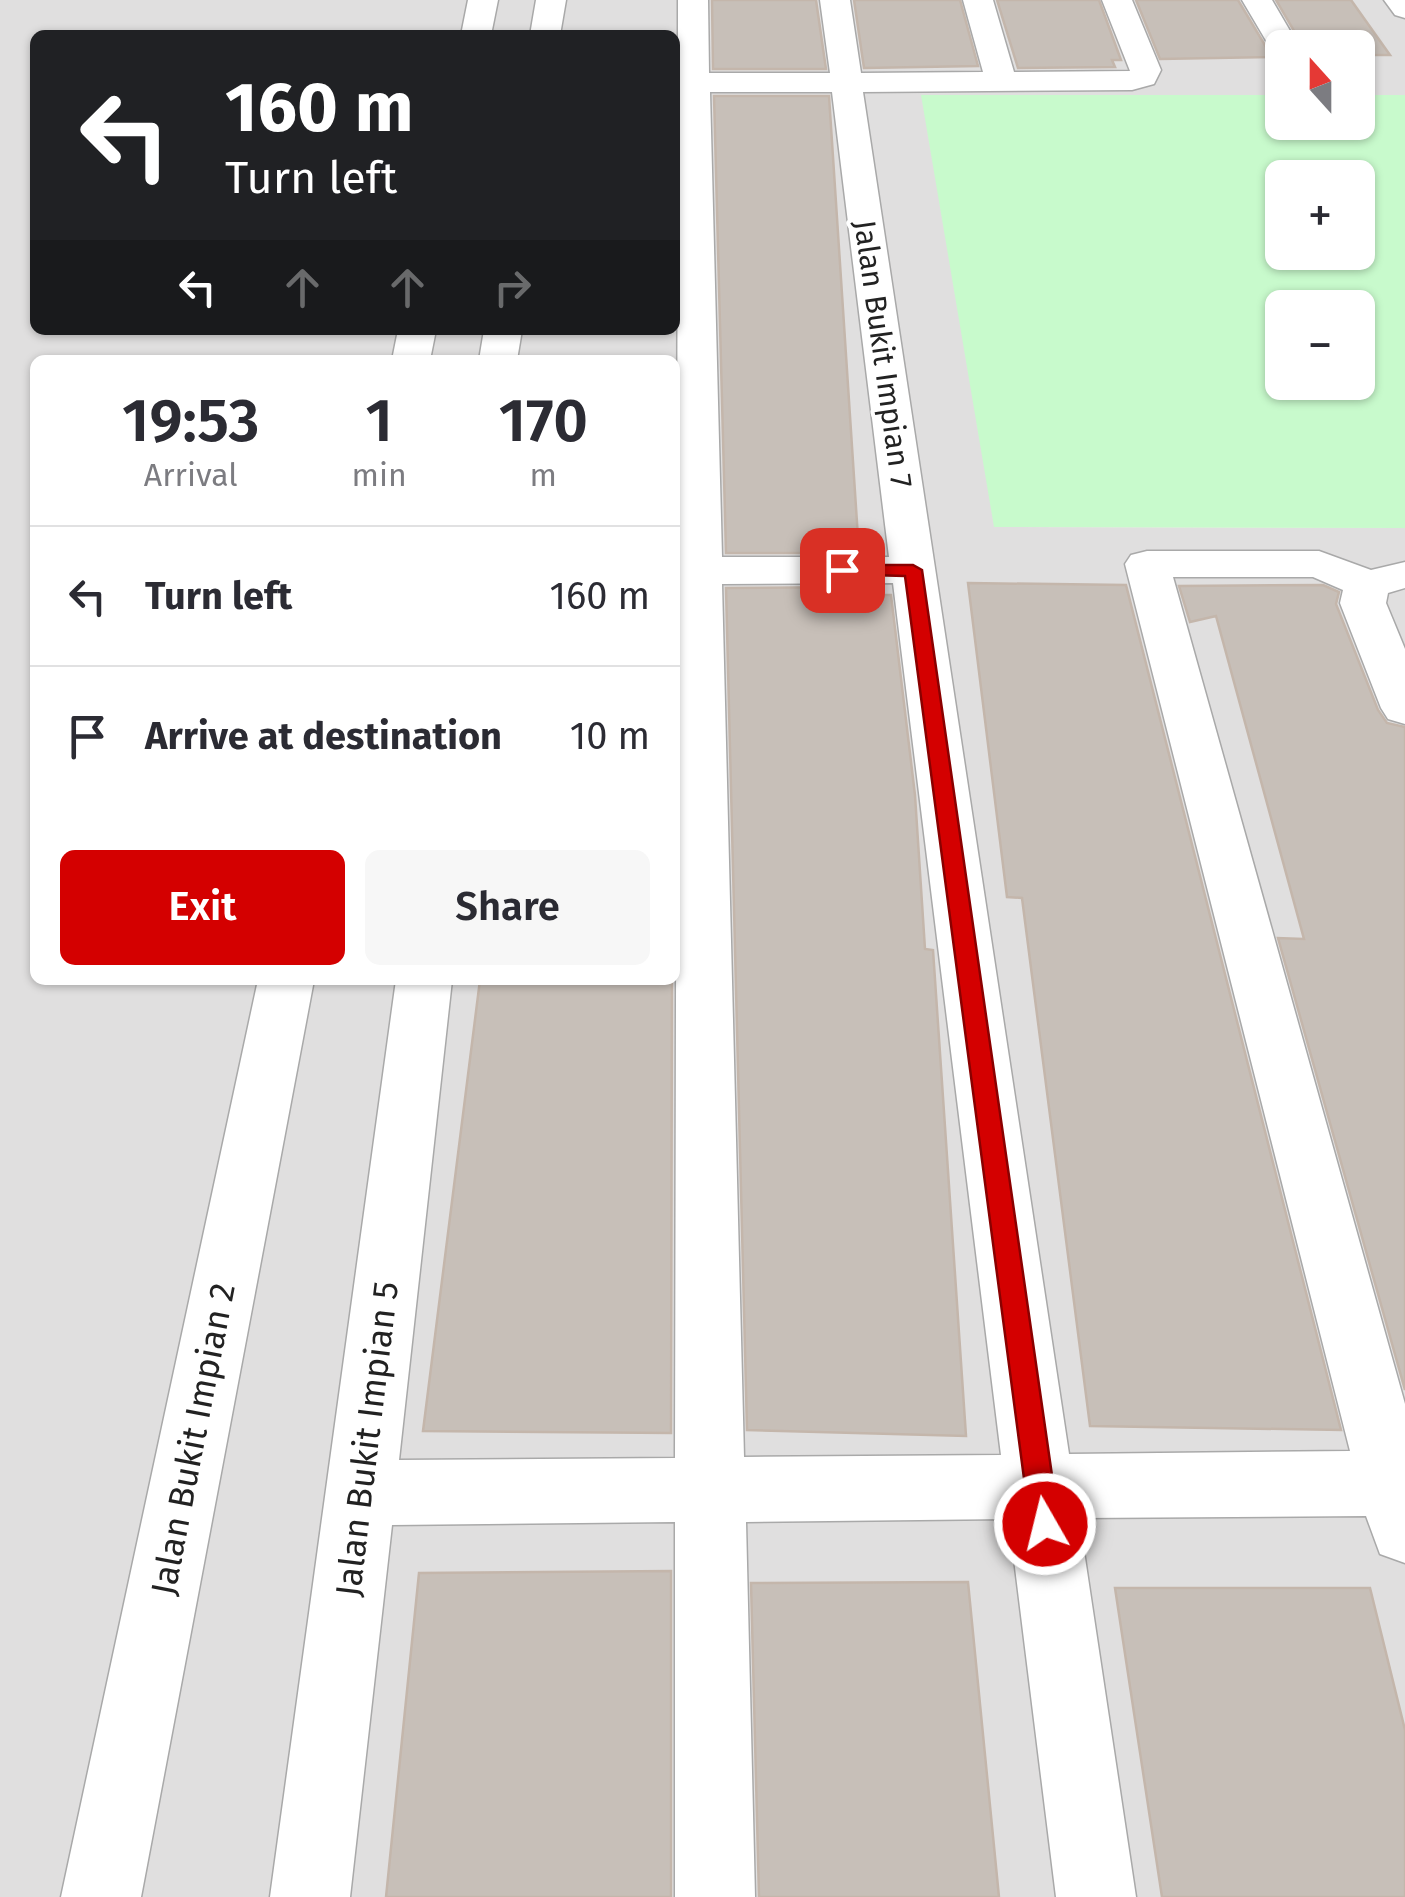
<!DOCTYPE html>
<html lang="en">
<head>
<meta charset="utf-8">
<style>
  :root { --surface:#fff; --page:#f7f7f7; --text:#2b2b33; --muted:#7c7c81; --line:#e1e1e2; --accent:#d40000 }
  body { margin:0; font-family:"Fira Sans",sans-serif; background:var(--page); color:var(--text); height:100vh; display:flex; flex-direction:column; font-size:38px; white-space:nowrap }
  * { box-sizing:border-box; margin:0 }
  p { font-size:32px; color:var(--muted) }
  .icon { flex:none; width:55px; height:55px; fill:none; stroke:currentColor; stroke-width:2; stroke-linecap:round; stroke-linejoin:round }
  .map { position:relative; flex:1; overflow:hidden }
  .drawer { position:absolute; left:30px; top:355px; width:650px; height:630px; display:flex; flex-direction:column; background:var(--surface); border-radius:15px; box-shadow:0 2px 8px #0004 }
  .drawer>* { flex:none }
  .hud { position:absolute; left:30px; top:30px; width:650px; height:305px; border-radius:15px; box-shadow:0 2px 8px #0004; background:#202124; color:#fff; overflow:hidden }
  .needle { width:65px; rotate:339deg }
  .fabs { position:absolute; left:1265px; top:30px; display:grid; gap:20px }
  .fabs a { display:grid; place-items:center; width:110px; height:110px; border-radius:15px; background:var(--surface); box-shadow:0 2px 8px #0004; font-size:50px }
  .pin { position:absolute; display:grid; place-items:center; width:85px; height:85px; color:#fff; margin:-42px; border-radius:20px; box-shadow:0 5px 15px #0006 }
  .me { position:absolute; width:110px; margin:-55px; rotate:352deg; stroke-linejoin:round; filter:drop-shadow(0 0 8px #0008) }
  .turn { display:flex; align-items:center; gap:35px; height:210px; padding:0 30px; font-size:45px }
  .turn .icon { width:130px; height:130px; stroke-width:2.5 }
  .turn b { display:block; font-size:70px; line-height:85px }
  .lanes { display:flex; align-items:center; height:95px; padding:0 30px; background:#0003; justify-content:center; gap:50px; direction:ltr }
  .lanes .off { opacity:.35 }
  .eta { display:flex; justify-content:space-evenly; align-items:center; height:170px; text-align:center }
  .eta b { font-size:60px; font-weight:600; line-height:70px }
  .cta { display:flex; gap:20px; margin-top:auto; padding:20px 30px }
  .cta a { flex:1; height:115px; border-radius:15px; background:var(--accent); color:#fff; font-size:40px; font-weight:600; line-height:115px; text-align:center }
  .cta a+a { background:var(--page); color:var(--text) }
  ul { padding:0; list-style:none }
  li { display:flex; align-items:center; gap:30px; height:140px; padding:0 30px; border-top:2px solid var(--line) }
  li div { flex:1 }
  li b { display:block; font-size:38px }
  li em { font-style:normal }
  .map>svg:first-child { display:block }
  .residential { fill:#e0dfdf; fill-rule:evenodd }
  .park { fill:#c8facc; fill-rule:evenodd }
  .building { fill:#c7bfb8; stroke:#c4b6ab; stroke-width:2.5 }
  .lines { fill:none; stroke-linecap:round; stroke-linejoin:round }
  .minor-casing { stroke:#a9a9a9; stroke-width:3 }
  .minor { fill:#fff; fill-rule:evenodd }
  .route { fill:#d40000; stroke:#8a0000; stroke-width:2.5 }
  .labels { text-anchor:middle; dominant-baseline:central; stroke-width:8; stroke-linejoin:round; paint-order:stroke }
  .street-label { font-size:30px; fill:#222; stroke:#fff }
  .near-street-label { font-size:35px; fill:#222; stroke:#fff }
</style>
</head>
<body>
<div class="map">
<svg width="1405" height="1897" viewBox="0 0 1405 1897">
  <rect width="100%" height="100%" fill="#f2efe9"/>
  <path class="residential" d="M0 0H1405V95H1358V48H1282V95H922L995 527 1405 528V1897H0ZM35 35H675V330H35ZM35 360H675V980H35Z"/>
  <path class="park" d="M921 95H1282V122H1358V95H1405V528L994 527ZM1282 178H1358V252H1282ZM1282 308H1358V382H1282Z"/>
  <path class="building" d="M712 0H816L826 69H713Z
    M854 0H960L978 66 864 68Z
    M997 0H1099L1121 60H1112L1115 67 1018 68Z
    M1136 0H1238L1272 57 1160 59Z
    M1276 0H1351L1390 55H1358V48H1304Z
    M714 96H829L859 553H726Z
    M968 583 1126 585 1341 1430 1090 1426 1022 898 1007 897Z
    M1323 585 1339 592 1336 604 1378 710 1387 723 1405 727V1390L1278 938 1304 939 1216 616 1190 622 1179 586Z
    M861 587V595H891L915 795 925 949 933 950 966 1436 747 1430 726 588Z
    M480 980H672L671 1433 423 1431Z
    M671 1571V1897H386L419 1573Z
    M968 1582 999 1897H759L751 1583Z
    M1115 1588H1370L1405 1730V1897H1162Z"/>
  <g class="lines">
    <defs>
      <path id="minor" d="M468 0H498L491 35H461Z
        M536 0H566L560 35H530Z
        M678 0H708L709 73H830L820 0H850L861 73 983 72 963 0H993L1014 72 1130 71 1102 0H1132L1161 70 1154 84 1132 90 863 92 1069 1454 1350 1451 1125 564 1131 555 1147 551H1319L1371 570 1405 562V588L1388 593 1386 603 1405 649V724L1388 719 1381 708 1340 603 1343 590 1313 577H1173L1405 1404V1563L1380 1554 1366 1516 1079 1518 1136 1897H1056L1009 1519 746 1522 755 1897H675V1522L392 1525 350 1897H270L396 980H452L399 1460 675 1458 678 92H675V74H678ZM710 92H832L889 557H722ZM893 583 1001 1455 744 1457 722 584Z
        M1242 0H1272L1300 48H1282V56L1274 54Z
        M1384 0H1405V18L1395 15Z
        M398 330H436L430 360H392Z
        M484 330H522L517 360H479Z
        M258 980H314L141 1897H61Z"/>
    </defs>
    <use href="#minor" class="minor-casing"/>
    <use href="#minor" class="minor"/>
  </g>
  <path class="route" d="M842 565H913L922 570 1059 1524 1055 1534 1045 1538 1034 1534 1030 1524 905 576 835 574V567Z"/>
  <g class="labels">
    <g class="street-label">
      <text transform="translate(883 354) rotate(82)">Jalan Bukit Impian 7</text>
    </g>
    <g class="near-street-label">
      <text transform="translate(193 1439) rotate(-79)">Jalan Bukit Impian 2</text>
      <text transform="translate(367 1439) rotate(-83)">Jalan Bukit Impian 5</text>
    </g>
  </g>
</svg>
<div class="fabs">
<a><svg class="needle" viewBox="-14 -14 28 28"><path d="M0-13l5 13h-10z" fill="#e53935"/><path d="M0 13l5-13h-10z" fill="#7c7c81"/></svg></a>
<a>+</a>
<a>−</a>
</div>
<div class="pin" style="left:842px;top:570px;background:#d93025"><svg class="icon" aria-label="arrive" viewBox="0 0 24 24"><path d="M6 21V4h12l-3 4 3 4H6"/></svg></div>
<svg class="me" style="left:1045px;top:1524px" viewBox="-20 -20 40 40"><circle r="17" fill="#d40000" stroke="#fff" stroke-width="3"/><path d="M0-11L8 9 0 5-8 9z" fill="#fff"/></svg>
<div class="hud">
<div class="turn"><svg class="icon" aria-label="left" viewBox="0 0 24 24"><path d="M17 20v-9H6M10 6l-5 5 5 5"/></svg><div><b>160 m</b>Turn left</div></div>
<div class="lanes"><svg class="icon" aria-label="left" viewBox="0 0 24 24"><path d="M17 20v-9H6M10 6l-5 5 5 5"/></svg><svg class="icon off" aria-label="ahead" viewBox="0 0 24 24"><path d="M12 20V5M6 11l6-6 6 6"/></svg><svg class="icon off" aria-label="ahead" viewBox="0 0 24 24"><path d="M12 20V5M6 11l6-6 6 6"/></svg><svg class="icon off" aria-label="right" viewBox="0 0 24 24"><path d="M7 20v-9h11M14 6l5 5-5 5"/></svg></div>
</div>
<section class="drawer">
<div class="eta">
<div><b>19:53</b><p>Arrival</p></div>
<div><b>1</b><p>min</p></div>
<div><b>170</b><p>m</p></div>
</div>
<ul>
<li><svg class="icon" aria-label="left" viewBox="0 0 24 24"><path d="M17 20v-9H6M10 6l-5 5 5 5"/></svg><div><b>Turn left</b></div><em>160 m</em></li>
<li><svg class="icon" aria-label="arrive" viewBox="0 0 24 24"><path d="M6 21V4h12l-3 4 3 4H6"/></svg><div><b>Arrive at destination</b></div><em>10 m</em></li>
</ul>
<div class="cta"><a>Exit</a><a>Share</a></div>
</section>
</div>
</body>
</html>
